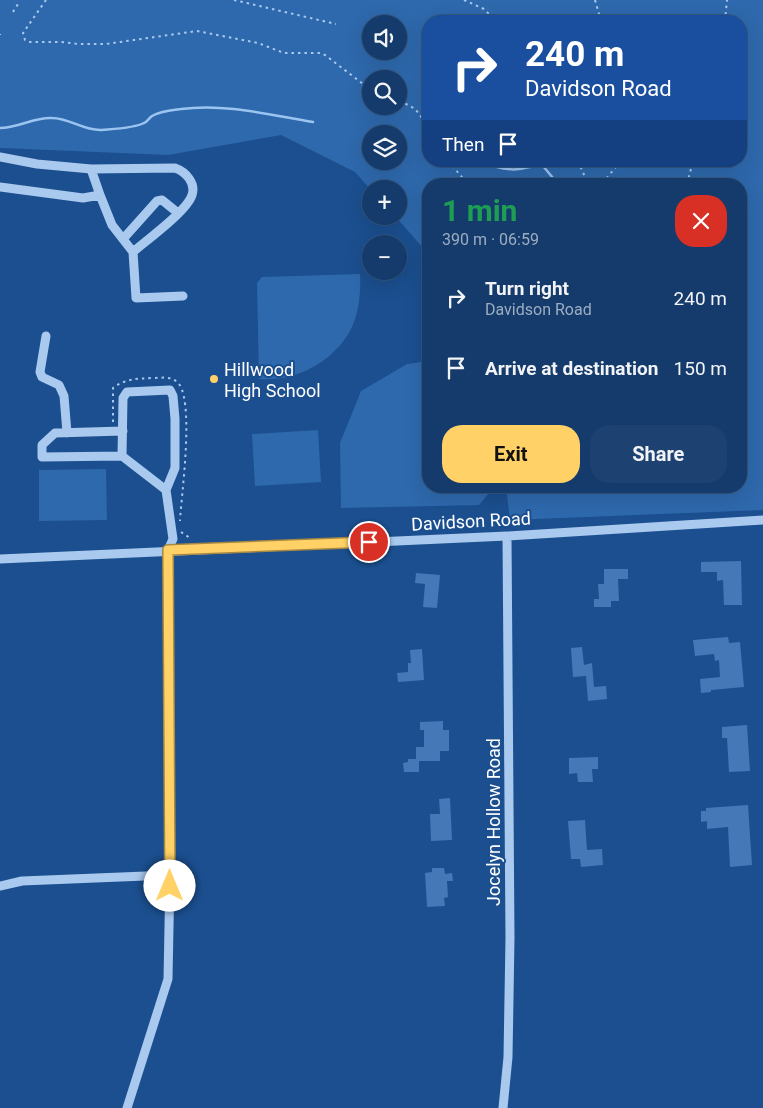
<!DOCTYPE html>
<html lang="en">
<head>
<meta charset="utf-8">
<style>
  :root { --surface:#143b6b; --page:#1d4271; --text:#f1f3f6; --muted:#9dadc1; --line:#33557e; --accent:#ffd166 }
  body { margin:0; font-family:Roboto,sans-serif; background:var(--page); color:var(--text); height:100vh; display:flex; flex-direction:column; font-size:19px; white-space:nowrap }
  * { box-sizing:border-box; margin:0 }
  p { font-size:16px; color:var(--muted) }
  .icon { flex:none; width:28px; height:28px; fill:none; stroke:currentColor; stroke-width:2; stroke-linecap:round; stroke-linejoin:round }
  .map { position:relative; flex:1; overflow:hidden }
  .details { position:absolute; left:422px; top:178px; width:325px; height:315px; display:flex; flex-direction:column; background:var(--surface); border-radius:20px; box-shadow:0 5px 20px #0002,0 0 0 1px var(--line) }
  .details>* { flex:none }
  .top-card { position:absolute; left:422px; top:15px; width:325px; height:152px; border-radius:20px; box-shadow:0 5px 20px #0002,0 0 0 1px var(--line); background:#1a4fa0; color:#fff; overflow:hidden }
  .controls { position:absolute; left:362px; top:15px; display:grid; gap:10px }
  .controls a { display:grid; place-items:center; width:45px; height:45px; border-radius:50%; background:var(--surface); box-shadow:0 5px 20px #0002,0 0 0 1px var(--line); font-size:25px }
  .pin { position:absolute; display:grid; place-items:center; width:42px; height:42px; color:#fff; margin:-21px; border:2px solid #fff; border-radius:50%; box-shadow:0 1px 5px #0007 }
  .me { position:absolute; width:55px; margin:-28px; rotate:0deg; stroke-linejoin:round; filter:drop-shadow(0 0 4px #0008) }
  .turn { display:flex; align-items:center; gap:18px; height:105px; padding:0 20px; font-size:22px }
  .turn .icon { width:65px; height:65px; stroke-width:2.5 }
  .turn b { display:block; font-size:35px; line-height:42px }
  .then { display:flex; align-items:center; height:48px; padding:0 20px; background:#0003; gap:10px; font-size:19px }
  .round { display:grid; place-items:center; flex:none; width:52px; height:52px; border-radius:20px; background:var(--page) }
  .overview { display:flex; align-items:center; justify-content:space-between; height:85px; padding:0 20px }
  h1 { font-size:30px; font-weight:700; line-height:38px; color:#1e9e55 }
  .action { display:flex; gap:10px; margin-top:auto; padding:10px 20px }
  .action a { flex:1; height:58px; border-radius:20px; background:var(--accent); color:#111; font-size:20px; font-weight:700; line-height:58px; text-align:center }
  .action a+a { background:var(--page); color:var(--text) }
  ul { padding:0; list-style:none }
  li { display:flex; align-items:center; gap:15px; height:70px; padding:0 20px }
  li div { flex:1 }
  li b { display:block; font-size:19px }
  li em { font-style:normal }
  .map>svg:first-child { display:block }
  .green { fill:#2e69ad; fill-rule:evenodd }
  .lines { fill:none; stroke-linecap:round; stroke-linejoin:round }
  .stream { stroke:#9cc4f0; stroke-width:2.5 }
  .building { fill:#4478b7 }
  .path { stroke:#a9c9ee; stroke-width:2; stroke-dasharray:2.5 4; stroke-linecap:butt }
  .minor { stroke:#a9c9ee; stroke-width:9 }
  .route-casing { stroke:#a68842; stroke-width:12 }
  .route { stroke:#ffd166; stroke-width:9 }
  .poi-dot { fill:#ffd166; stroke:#1b4f8f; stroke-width:2 }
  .labels { text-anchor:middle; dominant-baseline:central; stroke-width:4; stroke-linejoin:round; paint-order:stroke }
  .poi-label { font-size:18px; fill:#fff; stroke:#1b4f8f; text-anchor:start }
  .street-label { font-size:18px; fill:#fff; stroke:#1b4f8f }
</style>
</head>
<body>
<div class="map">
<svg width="763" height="1108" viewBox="0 0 763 1108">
  <rect width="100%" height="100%" fill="#1b4f8f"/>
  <path class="green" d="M0 0H763V510L510 520 506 486H741V184H429V255L395 216H399V189H371V190L355 172 281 135 168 155 0 148ZM429 21H741V161H429ZM371 24H399V51H371ZM371 79H399V106H371ZM371 134H399V161H371Z
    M360 274C361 292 359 314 350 331 332 363 295 382 259 379L257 283 262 277Z
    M429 361V486H489L490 492 479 505 341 508 340 443 361 391 407 364Z
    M318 430 321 482 255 486 252 434Z
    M106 469 107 520 39 521V470Z"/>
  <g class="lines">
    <path class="stream" d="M0 128C18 128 34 117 52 118 70 118 83 131 102 130 113 129 135 128 144 123 147 122 149 118 152 116 160 111 172 110 181 109 225 103 270 115 313 122
      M480 161C492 166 506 171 519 169 527 168 534 165 543 166L558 184"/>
  </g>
  <path class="building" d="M741 561 742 605H724L723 580 717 581V572H701V562Z
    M604 569H628V579H618L619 601H611V607H594V599H599L598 584H604Z
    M416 573 440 575 437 608 423 607 425 584 415 583Z
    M728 637 729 643 740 642 744 687 711 690V692L701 693 700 679 720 677 719 660 715 661 714 654 695 656 693 640Z
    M582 647 584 665 592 663 594 687 606 686 607 699 588 701 586 676 573 677 571 648Z
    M422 649 424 680 398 682 397 673 408 672V663H411L410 650Z
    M443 721V730H449V751H440V761H419V772H404L403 763 408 762V759H416V747H424V730H420V722Z
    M747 725 750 771 729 772 727 738H722V727Z
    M598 757V769H592L593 782H578L577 773 569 774V758Z
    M450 798 452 840 431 841 430 814H440L439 799Z
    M748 805 752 865 730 867 728 827 707 829V821L701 822V811H706V808Z
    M585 820 587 850 602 849 603 865 581 867 580 859H571L568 821Z
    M432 868H444L445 874 452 873 453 881H447L448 897 444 898 445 906 427 907 425 873 432 872Z"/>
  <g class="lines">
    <path class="path" d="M46 0 23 33 25 40 29 42H61L78 44H106L197 31 258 43 284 53H320L325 55 371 90
      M234 0 336 24
      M464 0 484 9 496 21
      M595 0 601 21
      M13 12 18 4
      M725 21 727 0
      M739 21V16
      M0 35V34
      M399 102C418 106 422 117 429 134
      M448 161 468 184
      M578 161 588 184
      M604 184 605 180 621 161
      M687 184 693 161
      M113 422V388C127 378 136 379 153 378 161 378 169 376 176 381 196 394 181 497 180 521
      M181 532 190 538"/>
    <path class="minor" d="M0 157 37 164 91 169 100 195
      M91 169 175 168C186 172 196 183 192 195 187 211 147 240 133 252
      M0 187 83 198 100 195 112 225 133 252 136 298 183 296
      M123 239 157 201 162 200 178 213
      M46 336 40 372 42 377 59 385 64 396 67 433
      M122 456 42 457V445L55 433 123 431
      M0 559 507 536 763 520
      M0 886 22 881 170 875
      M127 1108 168 979 170 875 168 550 173 539 166 490 175 468V419L173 396 170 390 127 392 123 398 122 456 166 490
      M503 1108 508 1057 510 938 507 536"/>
  </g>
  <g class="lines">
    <defs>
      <path id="route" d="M170 886 168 550 369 542"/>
    </defs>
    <use href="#route" class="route-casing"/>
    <use href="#route" class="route"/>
  </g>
  <circle class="poi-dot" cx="214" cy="379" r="5"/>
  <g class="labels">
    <g class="poi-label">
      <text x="224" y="369">Hillwood<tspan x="224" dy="21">High School</tspan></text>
    </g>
    <g class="street-label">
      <text transform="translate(471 521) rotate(-3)">Davidson Road</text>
      <text transform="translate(493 822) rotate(-90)">Jocelyn Hollow Road</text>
    </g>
  </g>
</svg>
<div class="controls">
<a><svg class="icon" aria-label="sound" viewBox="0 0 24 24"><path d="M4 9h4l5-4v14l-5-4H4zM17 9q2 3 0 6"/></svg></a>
<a><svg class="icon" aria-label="search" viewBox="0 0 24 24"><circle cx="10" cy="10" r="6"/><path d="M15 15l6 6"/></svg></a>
<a><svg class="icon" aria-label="layers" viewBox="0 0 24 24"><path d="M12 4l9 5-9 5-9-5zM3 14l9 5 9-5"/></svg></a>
<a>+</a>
<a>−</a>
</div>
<div class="pin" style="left:369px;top:542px;background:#d93025"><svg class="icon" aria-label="arrive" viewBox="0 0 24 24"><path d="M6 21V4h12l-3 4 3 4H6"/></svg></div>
<svg class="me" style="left:170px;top:886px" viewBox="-20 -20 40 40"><circle r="19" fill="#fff"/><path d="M0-13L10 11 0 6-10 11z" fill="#ffd166"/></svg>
<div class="top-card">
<div class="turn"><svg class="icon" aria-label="right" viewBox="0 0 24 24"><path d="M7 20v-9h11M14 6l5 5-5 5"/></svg><div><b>240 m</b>Davidson Road</div></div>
<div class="then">Then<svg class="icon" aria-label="arrive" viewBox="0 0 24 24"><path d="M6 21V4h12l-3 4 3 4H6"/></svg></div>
</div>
<section class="details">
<div class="overview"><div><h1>1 min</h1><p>390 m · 06:59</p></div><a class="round" style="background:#d93025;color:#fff"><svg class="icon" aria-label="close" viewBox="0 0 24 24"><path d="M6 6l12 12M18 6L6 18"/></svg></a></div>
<ul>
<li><svg class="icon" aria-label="right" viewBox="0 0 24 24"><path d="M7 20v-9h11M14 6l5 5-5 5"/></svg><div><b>Turn right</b><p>Davidson Road</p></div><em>240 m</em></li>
<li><svg class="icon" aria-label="arrive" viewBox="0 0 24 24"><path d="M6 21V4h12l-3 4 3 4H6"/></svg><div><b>Arrive at destination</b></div><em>150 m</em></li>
</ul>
<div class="action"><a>Exit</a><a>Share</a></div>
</section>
</div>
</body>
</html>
